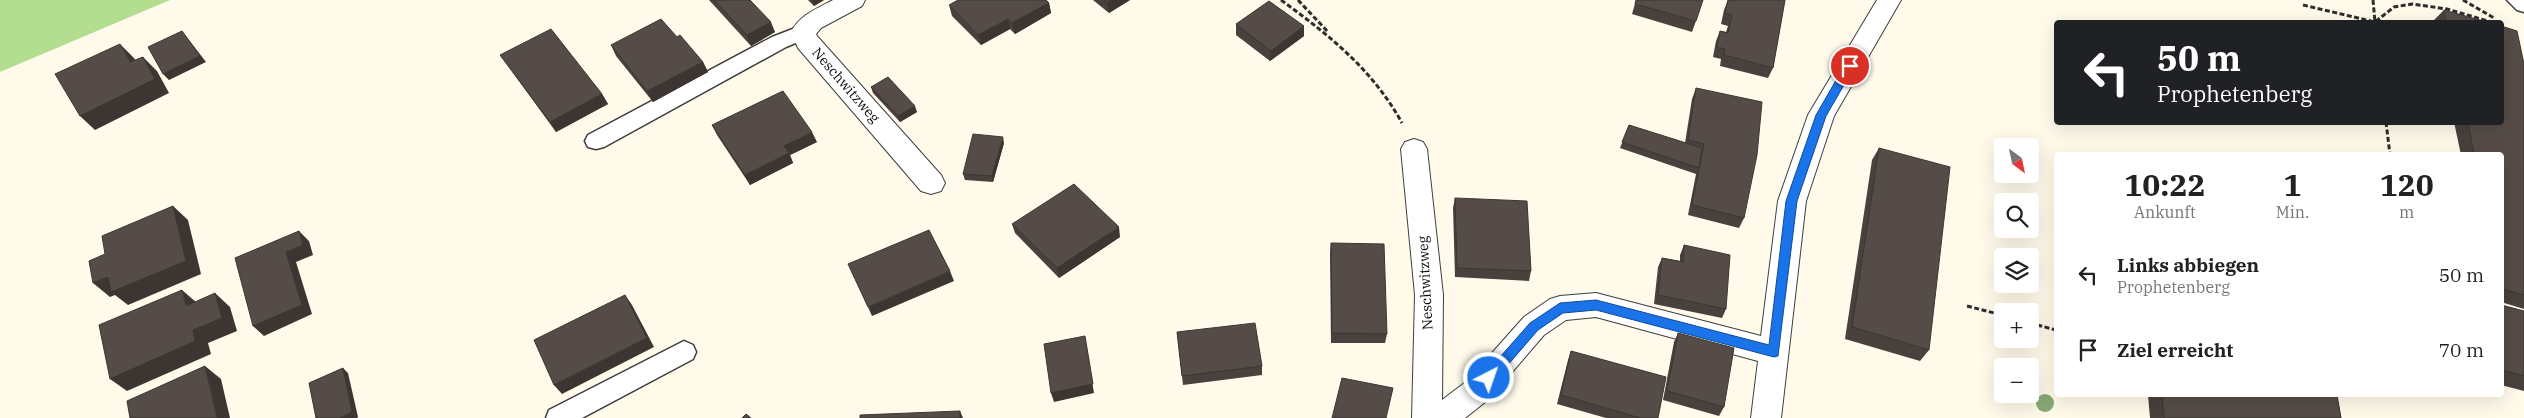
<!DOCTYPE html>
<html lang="de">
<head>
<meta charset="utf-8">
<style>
  :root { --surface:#fff; --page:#f6f6f6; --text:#222; --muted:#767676 }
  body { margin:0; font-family:"IBM Plex Serif",serif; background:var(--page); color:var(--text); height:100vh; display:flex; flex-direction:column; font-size:19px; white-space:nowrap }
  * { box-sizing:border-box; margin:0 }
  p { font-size:16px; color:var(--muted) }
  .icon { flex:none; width:28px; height:28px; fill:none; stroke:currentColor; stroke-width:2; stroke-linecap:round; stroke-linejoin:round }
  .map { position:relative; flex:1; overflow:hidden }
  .details { position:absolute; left:2054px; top:152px; width:450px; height:245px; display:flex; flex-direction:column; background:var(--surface); border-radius:5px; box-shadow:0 5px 20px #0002 }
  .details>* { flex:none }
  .top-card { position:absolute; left:2054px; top:20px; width:450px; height:105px; border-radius:5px; box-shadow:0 5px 20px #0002; background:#202124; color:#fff; overflow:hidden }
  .needle { width:32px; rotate:147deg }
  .buttons { position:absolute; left:1994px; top:138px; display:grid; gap:10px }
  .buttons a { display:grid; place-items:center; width:45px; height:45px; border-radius:5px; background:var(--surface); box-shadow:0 5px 20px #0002; font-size:25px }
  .pin { position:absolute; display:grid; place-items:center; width:42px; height:42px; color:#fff; margin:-21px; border:2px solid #fff; border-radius:50%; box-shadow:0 1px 5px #0007 }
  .me { position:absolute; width:55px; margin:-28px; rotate:41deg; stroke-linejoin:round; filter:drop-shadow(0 0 4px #0008) }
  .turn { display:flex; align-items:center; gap:18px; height:105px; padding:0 20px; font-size:22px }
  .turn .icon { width:65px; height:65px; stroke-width:2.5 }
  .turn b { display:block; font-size:35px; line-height:42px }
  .eta { display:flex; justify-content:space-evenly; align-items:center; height:85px; text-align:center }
  .eta b { font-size:30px; font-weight:700; line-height:35px }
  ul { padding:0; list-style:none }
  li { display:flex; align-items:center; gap:15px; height:75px; padding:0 20px }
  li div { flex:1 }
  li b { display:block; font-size:19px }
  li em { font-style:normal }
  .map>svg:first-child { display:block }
  .forest { fill:#b4de8f }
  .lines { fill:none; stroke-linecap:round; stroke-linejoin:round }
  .service-casing { stroke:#3e3e3e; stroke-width:3 }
  .minor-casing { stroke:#3e3e3e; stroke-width:2 }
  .path { stroke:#2d2d2d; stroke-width:3; stroke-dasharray:5 2.5; stroke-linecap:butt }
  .service { fill:#fff; fill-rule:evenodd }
  .minor { fill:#fff; fill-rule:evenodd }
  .tree { fill:#8aa976 }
  .wall { fill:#49413d }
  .shaded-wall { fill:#3c3532 }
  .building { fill:#554c47; stroke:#3c3532 }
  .route { fill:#1a73e8; stroke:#114b97 }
  .labels { text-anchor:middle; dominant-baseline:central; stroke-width:5; stroke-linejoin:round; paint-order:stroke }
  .street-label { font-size:14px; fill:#0b0b0b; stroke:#fff }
</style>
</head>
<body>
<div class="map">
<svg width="2524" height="418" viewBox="0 0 2524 418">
  <rect width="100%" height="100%" fill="#fffaea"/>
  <path class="forest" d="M0 0H170L0 72Z"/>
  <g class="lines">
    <defs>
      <path id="service" d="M2507 0H2524V12L2517 10Z
        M803 25 810 27 813 32 810 37 786 47 604 147 596 149 588 147 585 141 588 135 772 37Z
        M684 341 693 345 696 352 693 359 582 418H546L549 410Z"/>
      <path id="minor" d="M833 0H865L862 6 821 28 816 34 817 36 941 175 945 183 941 191 931 194 921 191 798 48 791 32C800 15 816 9 833 0Z
        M1877 0H1901L1834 116 1806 201 1781 418H1751L1758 361 1596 317 1566 320 1544 335 1489 399 1465 418H1412L1415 295 1401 149 1405 142 1414 139 1423 142 1427 149 1443 295 1442 400 1467 381 1524 317 1550 299 1560 296 1596 293 1761 336 1778 201 1808 115Z"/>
    </defs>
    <use href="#service" class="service-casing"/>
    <use href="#minor" class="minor-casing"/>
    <path class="path" d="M1281 0C1329 35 1373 70 1402 123
      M1298 0 1328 32
      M2373 0 2375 22
      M2463 0 2494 18
      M2303 5 2375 22 2394 7 2412 4 2447 9 2491 22
      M2386 122 2390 155
      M1967 306 2002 315
      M2030 323 2056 330"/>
    <use href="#service" class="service"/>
    <use href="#minor" class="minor"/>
  </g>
  <circle class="tree" cx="2045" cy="403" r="9"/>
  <path class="wall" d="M709 0H750L775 32 751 46Z
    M808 0H824L814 6Z
    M1093 0H1130L1109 13Z
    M1636 0 1696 21 1692 32 1632 14Z
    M1728 0 1733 1V0H1785L1773 68 1768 78 1720 66 1721 59 1713 57 1716 41 1720 31 1726 32 1728 26 1721 24 1724 10Z
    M1049 3 1051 13 1015 34 1010 29 981 45 952 16 949 5Z
    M2444 10 2446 22H2434L2433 21Z
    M1236 24 1304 26V36L1270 61 1236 35Z
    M677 37 703 62 708 72 653 102 616 56 611 45Z
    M500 55 602 94 608 104 556 132Z
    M2524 64V309L2501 302V155H2461L2454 122H2501Z
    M871 87 917 112 900 122 873 93Z
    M1696 88 1744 218 1739 228 1688 215 1696 174 1620 148 1629 125 1685 143 1692 99Z
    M712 125 817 142 790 155 793 163 750 185 717 135Z
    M1004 143 993 182 965 180 963 174Z
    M1879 148 1929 350 1920 361 1845 339 1872 160Z
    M1455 198 1531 271 1529 281 1455 277 1453 208Z
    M1012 224 1120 237 1059 278 1015 233Z
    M1331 243 1387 334 1385 343H1331L1330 253Z
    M1684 245 1726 309 1722 318 1654 304 1658 267 1662 258 1680 261V255Z
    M2501 305 2524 311V391L2501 385Z
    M1177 332 1262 366V375L1183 385Z
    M1678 333 1724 407 1719 416 1663 400 1674 342Z
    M1571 351 1658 418H1606L1557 404 1568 360Z
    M2148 395H2337L2341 418H2150Z"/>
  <path class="shaded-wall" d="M812 0H824L814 6Z
    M1112 0H1130L1109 13 1107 3Z
    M1049 3 1051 13 1015 34 1012 23Z
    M1008 19 1010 29 981 45 978 35Z
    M771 22 775 32 751 46 747 35Z
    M1304 26V36L1270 61 1271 51Z
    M182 31 206 62 169 80 163 74Z
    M120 44 134 58 145 77 130 62Z
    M143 57 157 71 169 93 95 130 80 116Z
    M703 62 708 72 653 102 647 91Z
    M602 94 608 104 556 132 550 122Z
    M915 106 917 112 900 122 898 116Z
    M812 132 817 142 790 155 793 163 750 185 745 175 784 146Z
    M1003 137 1004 143 993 182 992 176Z
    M173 206 188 220 201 274 128 305 115 295 110 297 93 283Z
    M1119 227 1120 237 1059 278 1057 268Z
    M299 231 309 241 313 255 296 262 312 314 264 336 253 326 286 252Z
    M950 271 954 281 872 316 868 307Z
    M182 290 197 303 186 306Z
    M215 293 230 307 237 331 208 343 211 354 127 391 110 379 193 330Z
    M625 295 632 305 654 347 562 394 554 385Z
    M1086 345 1094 393 1054 402 1051 393Z
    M205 366 221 379 230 418H217Z
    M343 368 348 373 358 417 357 418H340Z
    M960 411 963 418H960Z"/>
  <path class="building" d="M714 0H750L771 22 747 35Z
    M958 0H1046L1049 3 1012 23 1008 19 978 35 949 5Z
    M1104 0H1112L1107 3Z
    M1636 0H1703L1696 21 1635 4Z
    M1728 0 1735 1V0H1785L1773 68 1724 55 1725 49 1717 47 1720 31 1728 33 1732 15 1725 13Z
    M1269 1 1304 26 1271 51 1236 24Z
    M2444 10 2487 22H2446Z
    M661 19 677 37 680 35 703 62 647 91 611 45Z
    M2501 26 2517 31 2524 64V295L2503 289 2501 282V155H2474L2468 122H2501Z
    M551 29 602 94 550 122 500 55Z
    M182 31 200 56 163 74 148 47Z
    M120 44 130 62 143 57 155 79 80 116 55 74Z
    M888 77 915 106 898 116 871 87Z
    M1696 88 1762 102 1757 155 1744 218 1692 205 1704 144 1688 140Z
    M783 91 812 132 784 146 789 153 745 175 712 125Z
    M1629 125 1702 148 1699 168 1622 142Z
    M973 134 1003 137 992 176 963 174Z
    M1879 148 1950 167 1929 350 1852 327Z
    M1074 184 1119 227 1057 268 1012 224Z
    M1455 198 1527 201 1531 271 1457 268Z
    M173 206 186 261 111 292 108 277 93 283 89 261 105 254 102 236Z
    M929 230 950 271 868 307 848 264Z
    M299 231 303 245 286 252 302 305 253 326 235 258Z
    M1331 243 1384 244 1387 334 1332 333Z
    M1684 245 1730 255 1726 309 1658 295 1662 258 1683 262Z
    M182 290 186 306 215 293 222 318 193 330 195 341 110 379 99 325Z
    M625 295 647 338 554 385 534 340Z
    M2501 305 2524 311V376L2501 370Z
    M1255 323 1262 366 1182 376 1177 332Z
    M1678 333 1734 348 1724 407 1667 391Z
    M1085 336 1093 384 1051 393 1044 344Z
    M1571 351 1666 377 1658 418H1640L1561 395Z
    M205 366 217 418H130L127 401Z
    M343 368 352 412 340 418H316L309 383Z
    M1342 378 1393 388 1386 418H1332Z
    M2162 395H2337L2341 418H2164Z
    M960 411V418H860V415Z
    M746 414 751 418H742Z"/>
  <path class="route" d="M1850 62 1855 66 1826 116 1797 201 1778 356 1774 357 1596 310 1563 313 1538 330 1494 381H1485L1483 378 1485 374 1530 323 1560 303 1596 300 1769 345 1786 201 1816 115 1846 63Z"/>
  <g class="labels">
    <g class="street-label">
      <text transform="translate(846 85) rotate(49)">Neschwitzweg</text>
      <text transform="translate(1425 283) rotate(-93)">Neschwitzweg</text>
    </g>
  </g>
</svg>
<div class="buttons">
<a><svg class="needle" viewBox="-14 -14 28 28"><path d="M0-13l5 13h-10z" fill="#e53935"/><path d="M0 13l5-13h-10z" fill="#767676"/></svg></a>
<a><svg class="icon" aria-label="search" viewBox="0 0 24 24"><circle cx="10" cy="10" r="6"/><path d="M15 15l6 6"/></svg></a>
<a><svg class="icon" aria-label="layers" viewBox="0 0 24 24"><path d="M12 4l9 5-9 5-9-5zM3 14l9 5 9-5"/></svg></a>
<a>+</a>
<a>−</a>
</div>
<div class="pin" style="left:1850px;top:66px;background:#d93025"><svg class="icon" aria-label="arrive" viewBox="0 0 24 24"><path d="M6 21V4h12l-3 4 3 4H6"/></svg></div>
<svg class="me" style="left:1489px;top:378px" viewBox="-20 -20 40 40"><circle r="17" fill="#1a73e8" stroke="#fff" stroke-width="3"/><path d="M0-11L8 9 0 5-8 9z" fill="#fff"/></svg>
<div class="top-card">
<div class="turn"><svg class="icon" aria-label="left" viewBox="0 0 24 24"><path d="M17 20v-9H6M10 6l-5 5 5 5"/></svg><div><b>50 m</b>Prophetenberg</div></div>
</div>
<section class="details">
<div class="eta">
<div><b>10:22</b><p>Ankunft</p></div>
<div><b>1</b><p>Min.</p></div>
<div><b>120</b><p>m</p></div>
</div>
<ul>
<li><svg class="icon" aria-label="left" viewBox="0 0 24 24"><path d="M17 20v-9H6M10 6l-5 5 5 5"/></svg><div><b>Links abbiegen</b><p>Prophetenberg</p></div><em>50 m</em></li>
<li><svg class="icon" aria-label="arrive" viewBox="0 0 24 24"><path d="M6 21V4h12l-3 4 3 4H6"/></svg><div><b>Ziel erreicht</b></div><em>70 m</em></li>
</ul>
</section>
</div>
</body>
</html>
